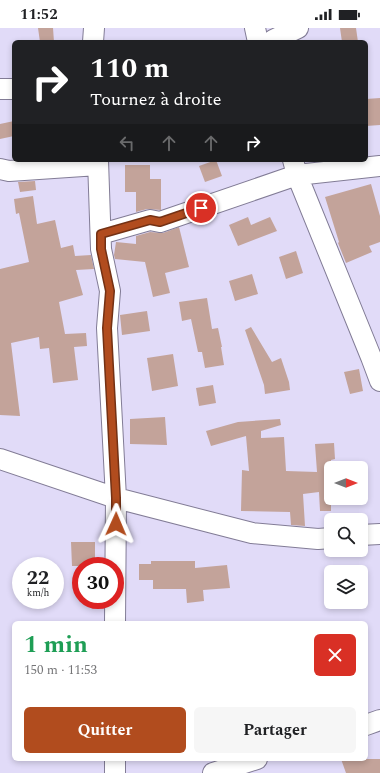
<!DOCTYPE html>
<html lang="fr">
<head>
<meta charset="utf-8">
<style>
  :root { --surface:#fff; --page:#f6f6f6; --text:#202124; --muted:#757577; --accent:#b14c1e }
  body { margin:0; font-family:Spectral,serif; background:var(--page); color:var(--text); height:100vh; display:flex; flex-direction:column; font-size:15px; white-space:nowrap }
  * { box-sizing:border-box; margin:0 }
  p { font-size:13px; color:var(--muted) }
  .icon { flex:none; width:22px; height:22px; fill:none; stroke:currentColor; stroke-width:2; stroke-linecap:round; stroke-linejoin:round }
  .map { position:relative; flex:1; overflow:hidden }
  .side { position:absolute; left:12px; top:593px; width:356px; height:140px; display:flex; flex-direction:column; background:var(--surface); border-radius:6px; box-shadow:0 2px 6px #0003 }
  .side>* { flex:none }
  .top-card { position:absolute; left:12px; top:12px; width:356px; height:122px; border-radius:6px; box-shadow:0 2px 6px #0003; background:#202124; color:#fff; overflow:hidden }
  .needle { width:26px; rotate:90deg }
  .controls { position:absolute; left:324px; top:433px; display:grid; gap:8px }
  .controls a { display:grid; place-items:center; width:44px; height:44px; border-radius:6px; background:var(--surface); box-shadow:0 2px 6px #0003; font-size:20px }
  .speed { position:absolute; left:12px; top:529px; display:flex; gap:8px; font-size:20px; font-weight:700; text-align:center }
  .speed>* { display:grid; place-content:center; width:52px; height:52px; border-radius:50%; background:var(--surface); box-shadow:0 2px 6px #0003; line-height:1 }
  .speed small { font-size:10px; font-weight:400 }
  .speed .limit { border:6px solid #d22; background:#fff; color:#111 }
  .pin { position:absolute; display:grid; place-items:center; width:34px; height:34px; color:#fff; margin:-17px; border:2px solid #fff; border-radius:50%; box-shadow:0 1px 4px #0007 }
  .me { position:absolute; width:44px; margin:-22px; rotate:1deg; stroke-linejoin:round; filter:drop-shadow(0 0 3px #0008) }
  .turn { display:flex; align-items:center; gap:14px; height:84px; padding:0 12px; font-size:18px }
  .turn .icon { width:52px; height:52px; stroke-width:2.5 }
  .turn b { display:block; font-size:28px; line-height:34px }
  .lanes { display:flex; align-items:center; height:38px; padding:0 12px; background:#0003; justify-content:center; gap:20px; direction:ltr }
  .lanes .off { opacity:.35 }
  .round { display:grid; place-items:center; flex:none; width:42px; height:42px; border-radius:6px; background:var(--page) }
  .head { display:flex; align-items:center; justify-content:space-between; height:68px; padding:0 12px }
  h1 { font-size:24px; font-weight:700; line-height:30px; color:#1e9e55 }
  .action { display:flex; gap:8px; margin-top:auto; padding:8px 12px }
  .action a { flex:1; height:46px; border-radius:6px; background:var(--accent); color:#fff; font-size:16px; font-weight:700; line-height:46px; text-align:center }
  .action a+a { background:var(--page); color:var(--text) }
  .status { display:flex; justify-content:space-between; align-items:center; height:28px; padding:0 20px; background:var(--surface); direction:ltr }
  .status svg { height:11px; fill:currentColor }
  .map>svg:first-child { display:block }
  .building { fill:#c3a39a }
  .lines { fill:none; stroke-linecap:round; stroke-linejoin:round }
  .minor-casing { stroke:#827c96; stroke-width:22 }
  .minor { stroke:#fff; stroke-width:20 }
  .route-casing { stroke:#733114; stroke-width:10 }
  .route { stroke:#b14c1e; stroke-width:7 }
</style>
</head>
<body>
<div class="status"><b>11:52</b><svg viewBox="0 0 49 12"><path d="M0 12V9h3v3zM5 12V6h3v6zM10 12V3h3v9zM15 12V0h3v12zM26 1h20v11H26zM47 4h2v5h-2z"/></svg></div>
<div class="map">
<svg width="380" height="745" viewBox="0 0 380 745">
  <rect width="100%" height="100%" fill="#e1dbf8"/>
  <path class="building" d="M38 0H53L54 14H40Z
    M340 0H356L358 14H342Z
    M380 70V97L366 98V71Z
    M14 93V108L0 111V96Z
    M216 132 222 148 205 154 199 138Z
    M125 137H150V151H161V182L147 181 136 184V164H125Z
    M35 153 36 162 20 164 18 154Z
    M371 156 380 188V214L369 218 372 224 346 235 338 215 339 214 325 169Z
    M33 168 37 196 55 192 61 220 73 217 75 228 91 227 94 241 76 242 83 267 59 274 65 306 86 305 87 318 74 319 78 352 53 355 49 320 40 321 39 309 11 315 20 388 0 387V241L29 234 19 185 16 186 14 171Z
    M248 189 251 197 270 189 277 203 238 218 229 197Z
    M179 199 189 239 165 245 170 265 153 269 145 234 115 231 114 227 116 214 136 216V208L150 204 163 205Z
    M296 223 303 245 286 251 279 229Z
    M252 246 258 266 235 273 229 253Z
    M207 270 212 301 218 300 222 319H221L224 337 205 340 202 324H198L191 291 182 293 179 274Z
    M147 283 150 303 122 307 120 287Z
    M251 299 272 334 281 330 289 354 290 362 265 366 264 357 245 302Z
    M173 326 178 358 152 363 147 330Z
    M359 341 363 363 350 366 344 344Z
    M213 357 216 375 199 378 196 360Z
    M165 389 167 417 130 416V391Z
    M280 391 281 397 261 403V410L284 409 286 443 317 444 315 416 334 415 335 431 331 432V483H320L319 464 303 466 305 498 291 497 290 484 241 483 242 442 249 443 246 408 211 418 206 403 238 394Z
    M71 514H95V538H72Z
    M151 533H195V540L227 537 230 560 203 562 204 573 187 575 186 561H153V552H139V536H151Z
    M341 731H380V745H346Z"/>
  <g class="lines">
    <defs>
      <path id="minor" d="M255 0 258 14
        M93 14 94 0
        M272 14 273 12 298 0
        M0 61H14
        M98 132 101 221 110 263 107 300 116 470 115 595
        M293 132 297 147 371 329 380 353
        M0 141 9 143 98 137
        M101 206 150 192 160 194 297 147 380 138
        M0 431 116 470 252 505 318 511 331 510
        M361 507 380 506
        M366 697 380 692
        M115 745V731
        M213 745 257 731"/>
    </defs>
    <use href="#minor" class="minor-casing"/>
    <use href="#minor" class="minor"/>
  </g>
  <g class="lines">
    <defs>
      <path id="route" d="M116 496V470L107 300 110 263 101 221V206L150 192 160 194 201 180"/>
    </defs>
    <use href="#route" class="route-casing"/>
    <use href="#route" class="route"/>
  </g>
</svg>
<div class="controls">
<a><svg class="needle" viewBox="-14 -14 28 28"><path d="M0-13l5 13h-10z" fill="#e53935"/><path d="M0 13l5-13h-10z" fill="#757577"/></svg></a>
<a><svg class="icon" aria-label="search" viewBox="0 0 24 24"><circle cx="10" cy="10" r="6"/><path d="M15 15l6 6"/></svg></a>
<a><svg class="icon" aria-label="layers" viewBox="0 0 24 24"><path d="M12 4l9 5-9 5-9-5zM3 14l9 5 9-5"/></svg></a>
</div>
<div class="speed"><div>22<small>km/h</small></div><div class="limit">30</div></div>
<div class="pin" style="left:201px;top:180px;background:#d93025"><svg class="icon" aria-label="arrive" viewBox="0 0 24 24"><path d="M6 21V4h12l-3 4 3 4H6"/></svg></div>
<svg class="me" style="left:116px;top:496px" viewBox="-20 -20 40 40"><path d="M0-17L14 15 0 8-14 15z" fill="#b14c1e" stroke="#fff" stroke-width="4"/></svg>
<div class="top-card">
<div class="turn"><svg class="icon" aria-label="right" viewBox="0 0 24 24"><path d="M7 20v-9h11M14 6l5 5-5 5"/></svg><div><b>110 m</b>Tournez à droite</div></div>
<div class="lanes"><svg class="icon off" aria-label="left" viewBox="0 0 24 24"><path d="M17 20v-9H6M10 6l-5 5 5 5"/></svg><svg class="icon off" aria-label="ahead" viewBox="0 0 24 24"><path d="M12 20V5M6 11l6-6 6 6"/></svg><svg class="icon off" aria-label="ahead" viewBox="0 0 24 24"><path d="M12 20V5M6 11l6-6 6 6"/></svg><svg class="icon" aria-label="right" viewBox="0 0 24 24"><path d="M7 20v-9h11M14 6l5 5-5 5"/></svg></div>
</div>
<section class="side">
<div class="head"><div><h1>1 min</h1><p>150 m · 11:53</p></div><a class="round" style="background:#d93025;color:#fff"><svg class="icon" aria-label="close" viewBox="0 0 24 24"><path d="M6 6l12 12M18 6L6 18"/></svg></a></div>
<div class="action"><a>Quitter</a><a>Partager</a></div>
</section>
</div>
</body>
</html>
